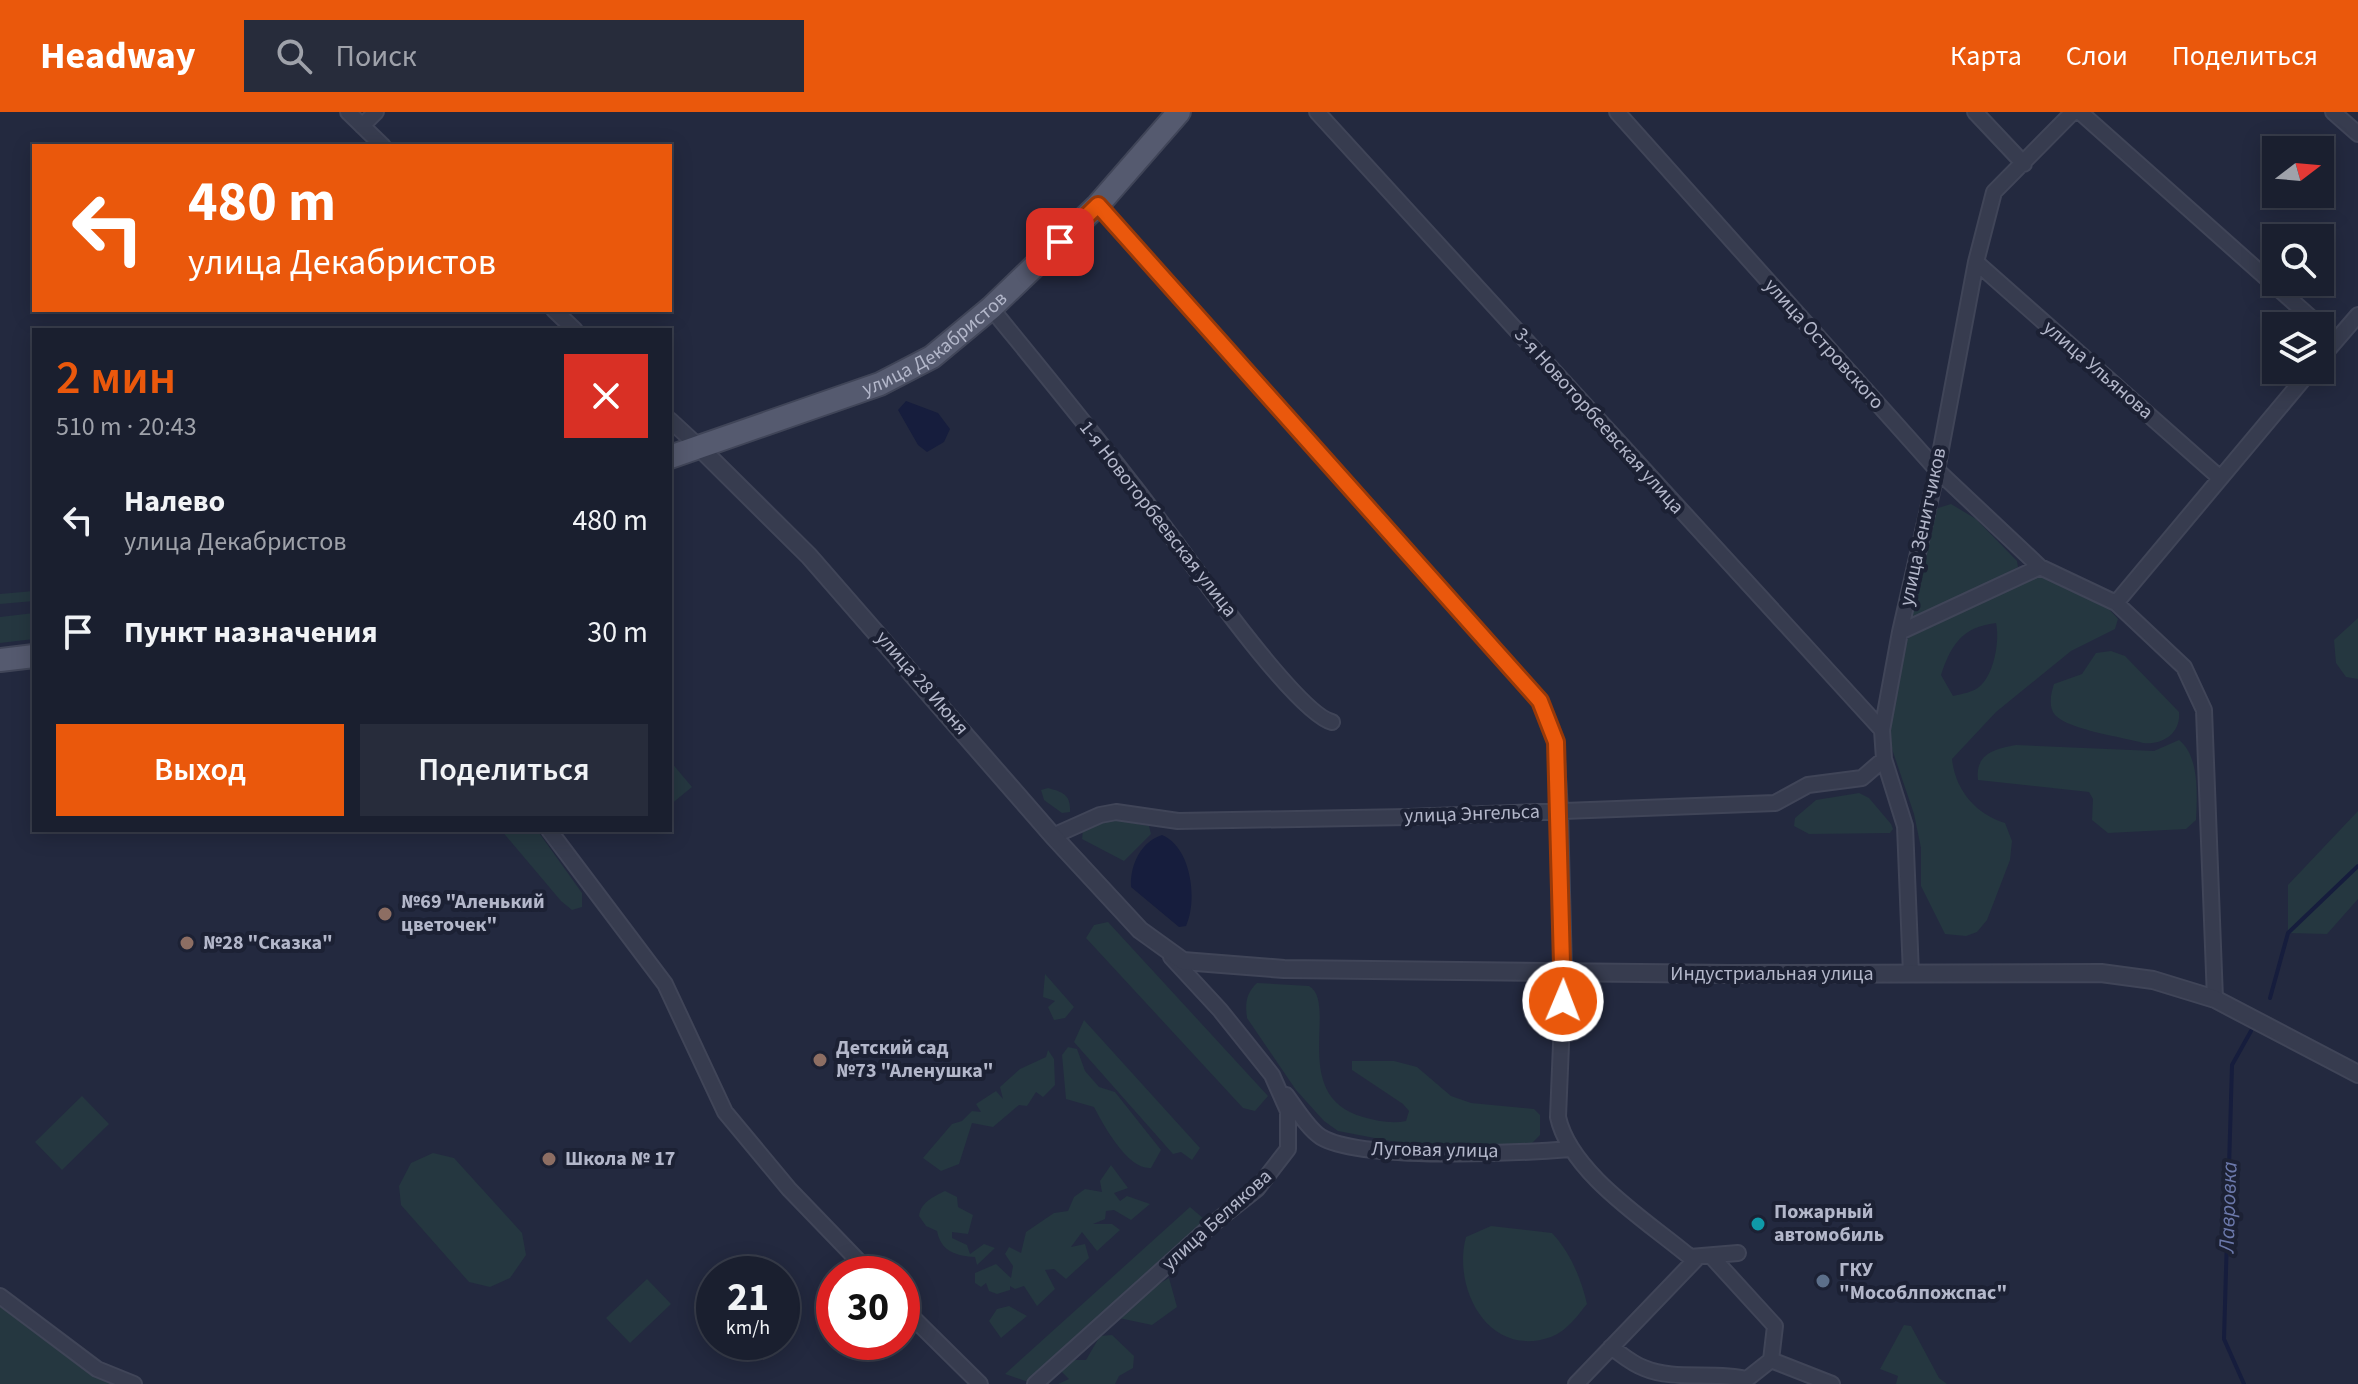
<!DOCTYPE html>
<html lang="ru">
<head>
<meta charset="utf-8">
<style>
  :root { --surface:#1a1f2f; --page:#272c3b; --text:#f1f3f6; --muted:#9fa2aa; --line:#383d4b; --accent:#ea580c }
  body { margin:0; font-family:"Source Sans 3",sans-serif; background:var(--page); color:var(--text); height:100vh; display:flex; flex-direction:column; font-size:30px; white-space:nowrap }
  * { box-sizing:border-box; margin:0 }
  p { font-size:26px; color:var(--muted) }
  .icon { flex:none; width:44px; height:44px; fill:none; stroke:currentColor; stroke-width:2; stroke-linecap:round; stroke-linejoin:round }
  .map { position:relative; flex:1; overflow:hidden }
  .details { position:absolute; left:32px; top:216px; width:640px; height:504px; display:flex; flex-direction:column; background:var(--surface); border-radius:0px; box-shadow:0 4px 20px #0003,0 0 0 2px var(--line) }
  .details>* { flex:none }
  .guide { position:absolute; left:32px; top:32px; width:640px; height:168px; border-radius:0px; box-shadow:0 4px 20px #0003,0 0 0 2px var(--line); background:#ea580c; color:#fff; overflow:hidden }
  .needle { width:52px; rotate:74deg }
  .tools { position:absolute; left:2262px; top:24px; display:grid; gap:16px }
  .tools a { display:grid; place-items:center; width:72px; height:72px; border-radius:0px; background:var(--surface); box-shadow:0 4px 20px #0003,0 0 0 2px var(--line); font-size:40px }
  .speed { position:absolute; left:696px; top:1144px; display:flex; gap:16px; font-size:40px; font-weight:700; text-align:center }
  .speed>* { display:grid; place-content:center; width:104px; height:104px; border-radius:50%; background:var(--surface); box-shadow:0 4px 20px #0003,0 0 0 2px var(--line); line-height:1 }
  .speed small { font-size:20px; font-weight:400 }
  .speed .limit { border:12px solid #d22; background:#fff; color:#111 }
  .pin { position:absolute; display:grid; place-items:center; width:68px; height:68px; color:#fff; margin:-34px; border-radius:16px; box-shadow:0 4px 12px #0006 }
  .me { position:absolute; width:88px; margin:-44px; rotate:1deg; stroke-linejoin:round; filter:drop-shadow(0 0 6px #0008) }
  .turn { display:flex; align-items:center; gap:28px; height:168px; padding:0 24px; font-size:36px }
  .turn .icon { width:104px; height:104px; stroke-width:2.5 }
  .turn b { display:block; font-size:56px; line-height:68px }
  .round { display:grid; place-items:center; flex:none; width:84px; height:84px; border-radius:0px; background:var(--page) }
  .overview { display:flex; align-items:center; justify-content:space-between; height:136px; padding:0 24px }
  h1 { font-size:48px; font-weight:600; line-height:60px; color:var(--accent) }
  .primary-button { display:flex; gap:16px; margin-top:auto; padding:16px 24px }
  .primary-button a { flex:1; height:92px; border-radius:0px; background:var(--accent); color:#fff; font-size:32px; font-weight:600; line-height:92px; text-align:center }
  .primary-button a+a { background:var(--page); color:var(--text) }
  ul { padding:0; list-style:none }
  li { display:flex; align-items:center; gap:24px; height:112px; padding:0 24px }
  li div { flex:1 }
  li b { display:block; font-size:30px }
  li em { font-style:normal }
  header { display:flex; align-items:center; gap:48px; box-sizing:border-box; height:112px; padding:0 40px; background:var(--accent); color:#fff }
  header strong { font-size:38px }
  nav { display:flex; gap:44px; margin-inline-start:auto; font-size:28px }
  .search { width:560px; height:72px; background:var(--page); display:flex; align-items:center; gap:20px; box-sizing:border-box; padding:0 28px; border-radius:0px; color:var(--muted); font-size:30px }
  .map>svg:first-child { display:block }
  .green { fill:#253740; fill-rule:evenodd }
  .water { fill:#161d3d }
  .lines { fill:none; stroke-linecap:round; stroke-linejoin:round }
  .stream { stroke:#161d3d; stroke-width:4 }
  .minor-casing { stroke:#404558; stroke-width:18 }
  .tertiary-casing { stroke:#404558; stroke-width:20 }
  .primary-casing { stroke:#404558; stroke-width:26 }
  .minor { stroke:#373c4f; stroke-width:14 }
  .tertiary { stroke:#373c4f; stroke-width:16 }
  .primary { stroke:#555a6f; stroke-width:22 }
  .route-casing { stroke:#983908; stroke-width:20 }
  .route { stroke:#ea580c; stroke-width:14 }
  .education-dot { fill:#8d6e63; stroke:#1c2134; stroke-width:3 }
  .culture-dot { fill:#0f9aa8; stroke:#1c2134; stroke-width:3 }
  .service-dot { fill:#5c6f8a; stroke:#1c2134; stroke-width:3 }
  .labels { text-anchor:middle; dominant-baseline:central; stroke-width:8; stroke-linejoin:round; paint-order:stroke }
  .street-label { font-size:20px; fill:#b3b7ca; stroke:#1c2134 }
  .poi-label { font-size:20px; font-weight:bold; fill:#b3b7ca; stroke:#1c2134; text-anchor:start }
  .water-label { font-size:22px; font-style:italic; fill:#6b78aa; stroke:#1c2134 }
</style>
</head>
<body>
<header>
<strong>Headway</strong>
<div class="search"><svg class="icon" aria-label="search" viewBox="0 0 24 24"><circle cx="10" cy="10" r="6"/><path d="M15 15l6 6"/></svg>Поиск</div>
<nav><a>Карта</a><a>Слои</a><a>Поделиться</a></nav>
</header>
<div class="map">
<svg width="2358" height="1272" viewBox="0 0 2358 1272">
  <rect width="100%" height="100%" fill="#23293f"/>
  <path class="green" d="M1951 392 1976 407 2017 449 2018 455 1918 507 1909 506 1934 403 1938 396Z
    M2041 464 2107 495 2118 507 2115 517 2071 539 1996 600 1952 647C1955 677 1975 702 2005 711L2012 729 2010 748 1987 808 1977 820 1966 824 1945 822 1921 774V736L1914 702 1891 634 1889 613 1909 519 2030 465ZM1996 511C2000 529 1994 563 1979 575 1973 580 1962 582 1953 584L1941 563C1951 533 1962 515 1996 511Z
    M34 479V489L0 492V482Z
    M34 501V527L0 531V505Z
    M2358 506V567L2346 565 2336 551 2334 528Z
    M2111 539 2125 544 2179 600C2181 621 2163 633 2143 631 2123 625 2069 618 2055 603 2048 595 2051 581 2054 572L2082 562 2096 541Z
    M2179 628C2200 644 2197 685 2196 708L2186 717 2108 721 2092 708 2093 687 2089 680 1978 668C1975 642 1994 637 2016 633L2154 639Z
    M670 649 692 675 670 693Z
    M1048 676C1063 680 1071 683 1070 700L1062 701 1044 688 1041 678Z
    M1859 681 1869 686 1891 712 1893 717 1890 721 1809 722 1794 714 1795 706 1816 688Z
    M2358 699V787L2327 822 2288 821V773Z
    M1111 707 1149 714 1151 722 1124 749 1082 727 1083 718 1092 710Z
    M501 718H537L582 781V795L572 798 561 789Z
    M1108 810 1268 984 1255 999 1243 996 1086 826 1094 813Z
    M1045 862 1074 895 1065 906 1054 908 1048 895 1055 889 1043 885Z
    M1257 871 1309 874C1339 891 1288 984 1363 1005 1377 1009 1392 1012 1406 1009L1409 999 1403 992 1352 958V949H1394L1417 955 1451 984 1471 991 1534 997 1540 1003V1023L1531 1032 1411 1033 1338 1019 1324 1009 1296 978 1247 906C1245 892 1246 881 1257 871Z
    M1084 908 1200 1036 1192 1048 1181 1040 1173 1042 1074 930Z
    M1068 935 1077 937 1085 959 1099 975 1115 980 1161 1038 1151 1056C1128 1058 1104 1014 1094 995L1066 987 1062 943Z
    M1048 938 1054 947 1055 973 1043 985 1036 980 1027 994 1019 993 993 1015 972 1011 959 1052 941 1059 923 1046 952 1012 962 1009 972 999 981 1000 976 992 996 979 1003 987 1000 975 1020 957 1046 945Z
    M82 984 109 1012 62 1058 35 1030Z
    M433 1041 454 1046 522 1121 526 1143 510 1166 490 1175 469 1170 401 1093 399 1074 411 1051Z
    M1111 1053 1128 1076 1114 1081 1120 1089 1127 1084 1150 1092 1131 1108 1114 1098 1106 1099 1105 1107 1093 1112H1112L1120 1118 1097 1139 1082 1120 1071 1135 1085 1132 1089 1146 1066 1167 1054 1157 1045 1158 1055 1177 1037 1194 1024 1174 1015 1177 1010 1174V1178L997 1182 989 1179 986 1171 981 1175 975 1171V1161L996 1152 1011 1166 1013 1154 1005 1142 1009 1135 1021 1141 1026 1120 1054 1101 1068 1099 1074 1085 1085 1077 1102 1080 1100 1069Z
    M945 1079 957 1085 958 1095 973 1103 968 1122 952 1120V1126L967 1133 970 1142 984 1132 995 1136 977 1153 975 1145C957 1144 941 1140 937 1119L926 1114 919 1104C921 1090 933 1085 945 1079Z
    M1190 1095 1204 1107V1115L1031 1271 1005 1262Z
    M1491 1114 1552 1121C1570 1140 1581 1166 1587 1192 1577 1204 1567 1219 1551 1225 1489 1247 1452 1177 1466 1125Z
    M1169 1166 1177 1195 1152 1213 1119 1206 1135 1194 1147 1179Z
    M647 1167 671 1192 630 1231 606 1206Z
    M0 1189 112 1272H0Z
    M1009 1194 1027 1204 1001 1226 989 1209 997 1197Z
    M1904 1213 1911 1214 1939 1266 1947 1272H1896L1898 1264 1880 1257Z
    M1112 1223 1134 1244 1133 1256 1119 1264 1115 1272H1058L1069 1267 1060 1258 1072 1248H1086L1100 1224Z"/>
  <path class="water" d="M906 289 938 301 950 317 944 330 927 340 918 333 898 298Z
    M1162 723C1191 735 1198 787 1186 814L1179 815 1131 775C1130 754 1140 730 1162 723Z"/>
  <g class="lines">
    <path class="stream" d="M2270 886 2288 821 2358 754
      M2244 1272 2224 1227 2232 953 2251 919"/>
    <defs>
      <path id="minor" d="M348 0 383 34
        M1317 0 1882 618
        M1617 0 1937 358 2040 455
        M1975 0 2024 52
        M2080 0 2336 228
        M2333 0 2358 22
        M362 14 376 0
        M1098 93 1540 589 1556 630 1560 699 1564 860 1558 1005C1570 1061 1647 1109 1690 1145L1738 1141
        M1976 150 2219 365
        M991 196C1039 255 1087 313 1133 373 1167 415 1292 600 1332 610
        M554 198 575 218
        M2320 247 2358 203
        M670 308 697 333
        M2116 491 2311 258
        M1900 520 2040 455 2116 491 2184 555 2204 598 2215 887
        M549 718 665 872 725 1000 789 1077 871 1162
        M1053 724 1100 703 1116 700 1178 709 1408 705 1775 691 1808 673 1862 666 1884 647
        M1911 862 1905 714 1884 647 1882 618 1900 520 1937 358 1976 150 1994 80 2073 0
        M1286 983C1296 996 1308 1017 1321 1025 1361 1049 1520 1041 1570 1037
        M1712 1145 1775 1214 1771 1248
        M0 1184 97 1257 134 1272
        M902 1195 980 1272
        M1611 1235C1621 1242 1632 1252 1644 1256 1674 1269 1714 1259 1747 1267L1771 1248
        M1771 1248 1832 1272
        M1035 1272 1214 1111 1257 1077 1288 1037V999L1272 963 1220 898 1171 845
        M1576 1272 1698 1145"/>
      <path id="tertiary" d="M697 333 809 444 1053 724 1140 818 1183 849 1284 857 1732 862 2101 861 2153 868 2215 887 2358 962"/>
      <g id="primary">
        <path id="s1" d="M670 345 880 272 932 245 991 196 1098 93 1179 0"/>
        <path d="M0 548 34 544"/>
      </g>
    </defs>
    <use href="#minor" class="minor-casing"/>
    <use href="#tertiary" class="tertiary-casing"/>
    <use href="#primary" class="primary-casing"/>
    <use href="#minor" class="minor"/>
    <use href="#tertiary" class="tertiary"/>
    <use href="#primary" class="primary"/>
  </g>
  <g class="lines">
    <defs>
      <path id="route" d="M1060 130 1098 93 1540 589 1556 630 1563 889"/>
    </defs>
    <use href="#route" class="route-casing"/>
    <use href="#route" class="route"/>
  </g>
  <g class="education-dot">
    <circle cx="385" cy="802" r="8"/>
    <circle cx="187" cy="831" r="8"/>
    <circle cx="820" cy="948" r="8"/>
    <circle cx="549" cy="1047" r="8"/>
  </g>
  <circle class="culture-dot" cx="1758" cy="1112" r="8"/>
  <circle class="service-dot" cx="1823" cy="1169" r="8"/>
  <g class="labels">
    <g class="street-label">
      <text stroke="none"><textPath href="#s1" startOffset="290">улица Декабристов</textPath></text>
      <text transform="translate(1824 232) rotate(48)">улица Островского</text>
      <text transform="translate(2098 258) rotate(41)">улица Ульянова</text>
      <text transform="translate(1599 309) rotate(48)">3-я Новоторбеевская улица</text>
      <text transform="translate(1158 407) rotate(52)">1-я Новоторбеевская улица</text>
      <text transform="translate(1923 415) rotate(-78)">улица Зенитчиков</text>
      <text transform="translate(922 571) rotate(49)">улица 28 Июня</text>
      <text transform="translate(1472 702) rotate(-2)">улица Энгельса</text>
      <text x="1772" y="862">Индустриальная улица</text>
      <text transform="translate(1435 1038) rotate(1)">Луговая улица</text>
      <text transform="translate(1217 1108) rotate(-42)">улица Белякова</text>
    </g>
    <g class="poi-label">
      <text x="401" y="790">№69 "Аленький<tspan x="401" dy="23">цветочек"</tspan></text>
      <text x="203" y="831">№28 "Сказка"</text>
      <text x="836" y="936">Детский сад<tspan x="836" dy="23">№73 "Аленушка"</tspan></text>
      <text x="565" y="1047">Школа № 17</text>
      <text x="1774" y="1100">Пожарный<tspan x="1774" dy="23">автомобиль</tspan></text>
      <text x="1839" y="1158">ГКУ<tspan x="1839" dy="23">"Мособлпожспас"</tspan></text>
    </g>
    <g class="water-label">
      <text transform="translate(2228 1095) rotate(-88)">Лавровка</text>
    </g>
  </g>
</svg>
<div class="tools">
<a><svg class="needle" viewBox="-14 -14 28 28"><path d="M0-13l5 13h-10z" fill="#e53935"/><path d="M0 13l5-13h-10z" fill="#9fa2aa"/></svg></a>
<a><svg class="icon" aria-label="search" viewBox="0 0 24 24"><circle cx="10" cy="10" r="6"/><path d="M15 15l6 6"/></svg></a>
<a><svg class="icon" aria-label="layers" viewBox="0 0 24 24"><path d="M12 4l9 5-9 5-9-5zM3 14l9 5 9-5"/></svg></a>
</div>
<div class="speed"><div>21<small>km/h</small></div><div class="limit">30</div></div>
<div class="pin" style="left:1060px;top:130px;background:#d93025"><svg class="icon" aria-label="arrive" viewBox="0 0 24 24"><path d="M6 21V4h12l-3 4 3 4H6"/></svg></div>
<svg class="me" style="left:1563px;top:889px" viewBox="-20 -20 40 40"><circle r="17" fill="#ea580c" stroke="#fff" stroke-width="3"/><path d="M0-11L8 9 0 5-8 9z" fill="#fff"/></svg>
<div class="guide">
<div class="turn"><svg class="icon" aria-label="left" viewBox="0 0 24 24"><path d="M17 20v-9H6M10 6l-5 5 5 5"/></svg><div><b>480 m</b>улица Декабристов</div></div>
</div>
<section class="details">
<div class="overview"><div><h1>2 мин</h1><p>510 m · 20:43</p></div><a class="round" style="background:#d93025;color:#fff"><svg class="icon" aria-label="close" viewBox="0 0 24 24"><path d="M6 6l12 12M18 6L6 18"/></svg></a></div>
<ul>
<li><svg class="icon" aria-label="left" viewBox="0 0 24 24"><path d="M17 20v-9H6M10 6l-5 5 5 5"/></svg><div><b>Налево</b><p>улица Декабристов</p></div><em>480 m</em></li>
<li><svg class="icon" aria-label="arrive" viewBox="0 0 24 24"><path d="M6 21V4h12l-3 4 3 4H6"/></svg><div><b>Пункт назначения</b></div><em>30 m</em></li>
</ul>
<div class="primary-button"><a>Выход</a><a>Поделиться</a></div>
</section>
</div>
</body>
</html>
